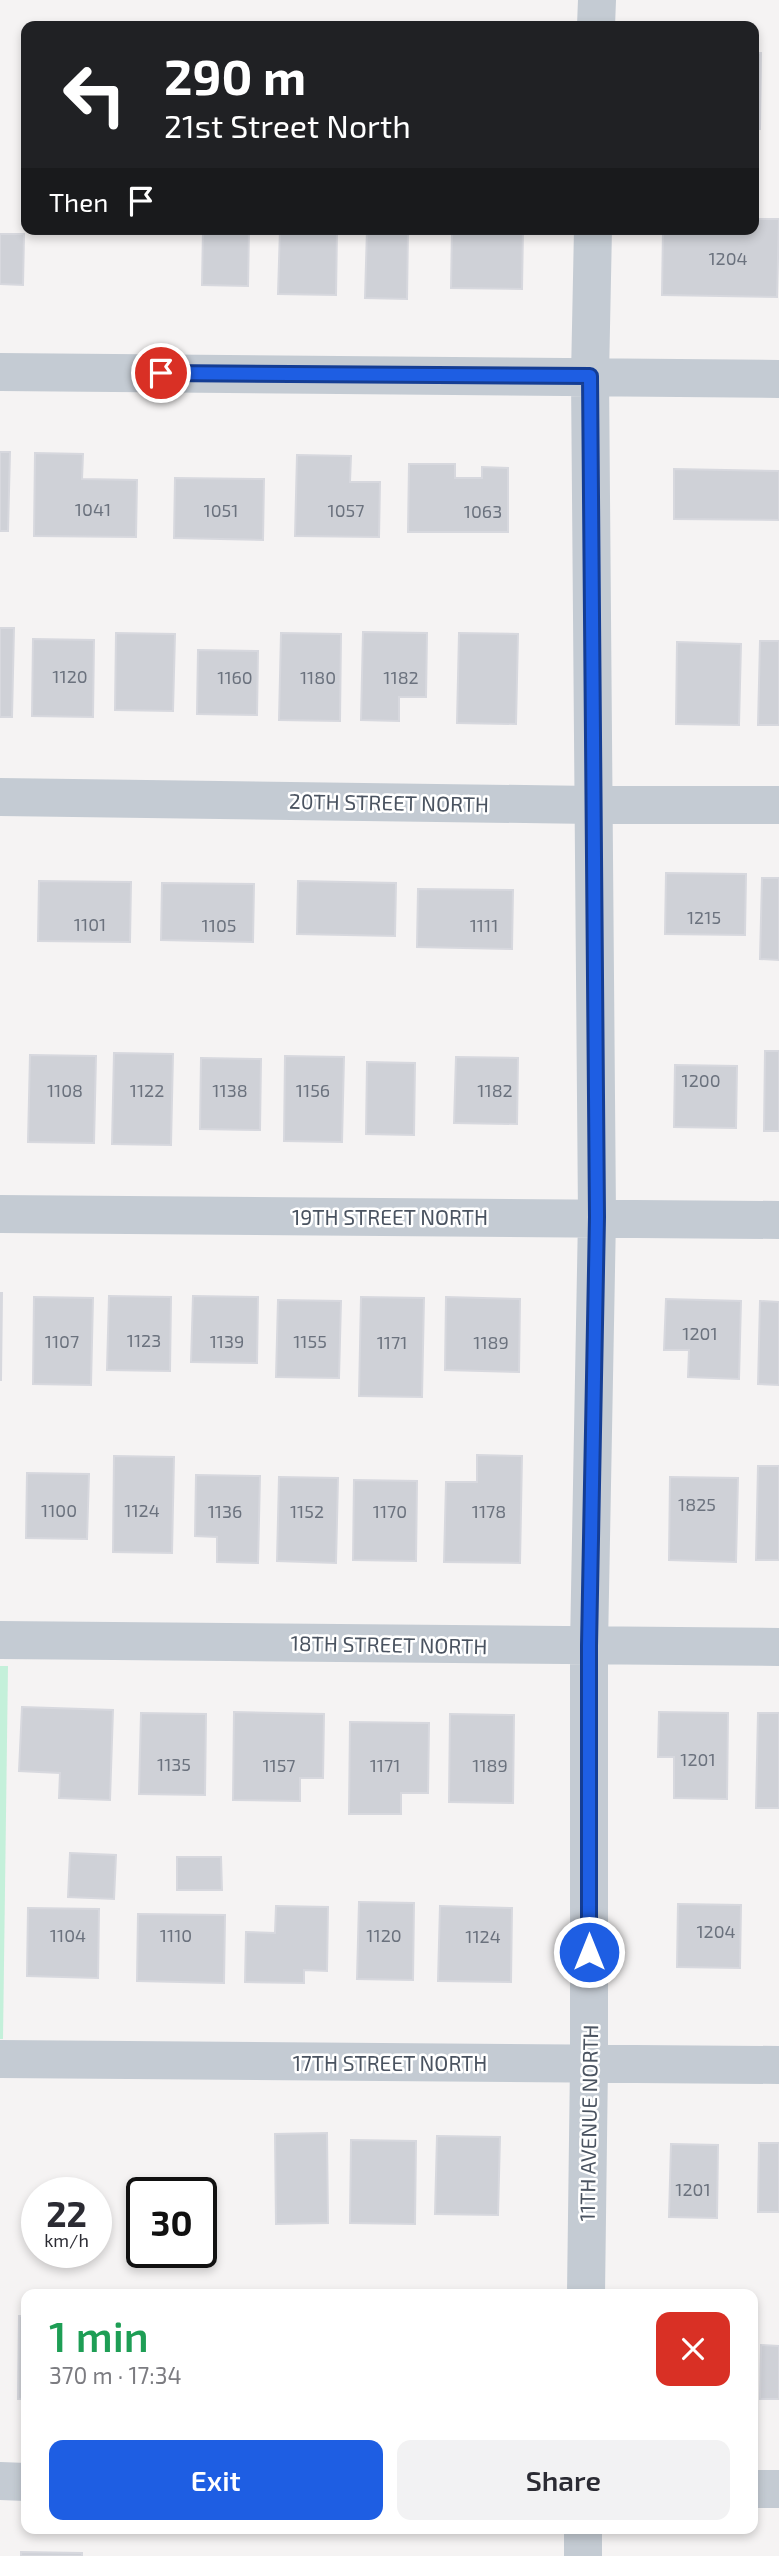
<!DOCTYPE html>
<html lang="en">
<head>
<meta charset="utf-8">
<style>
  :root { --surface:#fff; --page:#f2f2f3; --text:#2b2b33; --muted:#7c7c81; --accent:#1e5ee3 }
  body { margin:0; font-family:"Exo 2",sans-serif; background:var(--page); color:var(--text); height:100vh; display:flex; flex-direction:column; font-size:26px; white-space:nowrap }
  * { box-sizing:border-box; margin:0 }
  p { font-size:23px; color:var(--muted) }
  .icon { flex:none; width:38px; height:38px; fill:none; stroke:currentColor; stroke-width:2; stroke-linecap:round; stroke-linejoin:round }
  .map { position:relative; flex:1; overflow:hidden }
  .sheet { position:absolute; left:21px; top:2289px; width:737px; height:245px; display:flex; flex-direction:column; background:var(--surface); border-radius:14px; box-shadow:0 4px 10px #0003 }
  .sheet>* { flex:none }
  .banner { position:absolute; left:21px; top:21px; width:738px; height:214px; border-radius:14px; box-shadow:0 4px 10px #0003; background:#202124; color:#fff; overflow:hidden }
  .speed { position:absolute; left:21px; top:2177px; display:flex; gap:14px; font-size:35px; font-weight:700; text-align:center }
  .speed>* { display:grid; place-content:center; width:91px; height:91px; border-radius:50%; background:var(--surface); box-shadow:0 4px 10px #0003; line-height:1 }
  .speed small { font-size:18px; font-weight:400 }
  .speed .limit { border:4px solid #111; border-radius:10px; background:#fff; color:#111 }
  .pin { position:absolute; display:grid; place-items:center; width:60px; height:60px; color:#fff; margin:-30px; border:4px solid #fff; border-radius:50%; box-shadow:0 2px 7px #0007 }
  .me { position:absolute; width:77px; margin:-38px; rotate:0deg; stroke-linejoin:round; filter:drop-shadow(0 0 5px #0008) }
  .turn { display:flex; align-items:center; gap:24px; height:147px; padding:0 28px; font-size:32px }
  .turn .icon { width:91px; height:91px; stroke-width:2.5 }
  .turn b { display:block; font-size:49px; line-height:60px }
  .then { display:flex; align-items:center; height:66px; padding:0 28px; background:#0003; gap:14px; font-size:26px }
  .round { display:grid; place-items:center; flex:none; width:74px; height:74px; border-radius:14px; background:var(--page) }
  .headline { display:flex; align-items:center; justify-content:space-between; height:119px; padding:0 28px }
  h1 { font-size:42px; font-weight:600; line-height:52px; color:#1e9e55 }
  .primary-button { display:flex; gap:14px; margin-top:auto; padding:14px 28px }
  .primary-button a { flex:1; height:80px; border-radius:14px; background:var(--accent); color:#fff; font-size:28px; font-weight:600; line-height:80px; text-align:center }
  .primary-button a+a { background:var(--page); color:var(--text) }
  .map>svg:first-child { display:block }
  .green { fill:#c4f0da }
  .building { fill:#cfd1d7; stroke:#d7d8de; stroke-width:2 }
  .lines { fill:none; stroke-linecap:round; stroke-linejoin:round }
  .minor { stroke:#c4cbd3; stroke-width:38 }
  .route-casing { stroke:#143d94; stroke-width:18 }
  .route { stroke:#1e5ee3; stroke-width:12 }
  .labels { text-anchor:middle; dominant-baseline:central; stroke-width:5; stroke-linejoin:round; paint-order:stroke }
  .number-label { font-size:18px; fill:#6b727e }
  .street-label { font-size:21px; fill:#4a5360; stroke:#fff }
</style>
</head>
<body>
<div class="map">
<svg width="779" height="2556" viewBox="0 0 779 2556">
  <rect width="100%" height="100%" fill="#f5f3f3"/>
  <path class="green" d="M0 1666H8L3 2039H0Z"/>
  <path class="building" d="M754 53H761L760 129H754Z
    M754 219H779L777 297 662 295 663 229H754Z
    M203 229H249L248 286 202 285Z
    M280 229H337L336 295 278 294Z
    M367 229H408L407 299 365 298Z
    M452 229H523L522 289 451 288Z
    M0 234H24L23 285 0 284Z
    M0 452H10L8 531H0Z
    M35 453 83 454 82 479 137 480 136 537 34 536Z
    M297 455 351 456 350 482H380L379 537 295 536Z
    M409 464H455V478H482V467L508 468V532H408Z
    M674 469 779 471V520L674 519Z
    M175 478 264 479 263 540 174 538Z
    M0 628H14L12 717H0Z
    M363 632 427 633 426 697H399V721L361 720Z
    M116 633 175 634 173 711 115 710Z
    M281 633 341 634 340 721 279 720Z
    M459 633 518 634 516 724 457 723Z
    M33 639 94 640 93 717 32 716Z
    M760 641H779V725H758Z
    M677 642 741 644 739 725 676 724Z
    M198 650 258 651 257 715 197 714Z
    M666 873 746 874 745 935 665 934Z
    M762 878H779V960L760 959Z
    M39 881 131 882 130 942 38 941Z
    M298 881 396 883 395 936 297 934Z
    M162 883 254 884 253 942 161 940Z
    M418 889 513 890 512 949 417 947Z
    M765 1051H779V1131H764Z
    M114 1053 173 1054 171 1145 112 1144Z
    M30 1055 96 1056 94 1143 28 1142Z
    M285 1056 344 1057 342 1142 284 1141Z
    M456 1057 518 1058 517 1124 454 1123Z
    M201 1058 261 1059 260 1130 200 1129Z
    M367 1062 415 1063 414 1135 366 1134Z
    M675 1065 737 1066 736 1128 674 1127Z
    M0 1293H2L1 1380H0Z
    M109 1296 171 1297 170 1371 107 1370Z
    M193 1296 258 1297 257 1363 191 1362Z
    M34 1297 93 1298 91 1385 33 1384Z
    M361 1297 424 1298 422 1397 359 1396Z
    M446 1297 520 1299 519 1372 445 1370Z
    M666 1299 741 1301 739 1379 688 1377 689 1350H664Z
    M278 1300 341 1301 339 1378 276 1377Z
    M760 1301 779 1302V1385L758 1384Z
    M477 1455 522 1456 520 1563 444 1562 446 1482H477Z
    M114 1456 174 1457 172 1553 113 1552Z
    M758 1466H779V1560H756Z
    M27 1473 89 1474 87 1539 26 1538Z
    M196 1475 260 1476 258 1563 217 1562V1537L195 1536Z
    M279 1477 338 1478 336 1563 277 1561Z
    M670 1477 738 1478 736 1562 669 1560Z
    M354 1480 417 1481 416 1561 353 1560Z
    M22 1707 113 1710 110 1800 59 1798 60 1773 19 1771Z
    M234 1712 324 1714 323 1778H300V1801L233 1800Z
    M659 1712 728 1713 727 1799 674 1798V1757H658Z
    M141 1713 206 1714 205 1795 139 1794Z
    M758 1713H779V1808H756Z
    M450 1714 514 1715 513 1803 449 1802Z
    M350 1722 429 1723 428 1793H401V1814H349Z
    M70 1853 116 1855 114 1899 68 1897Z
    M177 1857H221L222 1890H177Z
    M359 1902 414 1903 413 1980 357 1979Z
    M678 1904 741 1905 740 1968 677 1967Z
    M276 1906 328 1907 327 1971 304 1970V1983L245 1982 246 1932 275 1933Z
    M440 1906 512 1908 511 1982 438 1981Z
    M28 1908 99 1909 98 1978 27 1976Z
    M138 1914 225 1915 224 1983 137 1981Z
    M327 2133 328 2223 276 2224 275 2134Z
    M437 2136 500 2137 498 2215 435 2214Z
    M351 2140 416 2141 415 2224 350 2223Z
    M759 2143H779V2212H758Z
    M671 2144 718 2145 717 2218 669 2217Z
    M19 2316H26V2399H18Z
    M761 2345 779 2346V2399H760Z
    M21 2552 82 2553V2556H21Z"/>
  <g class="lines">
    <path class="minor" d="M596 26 597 0
      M0 372 779 379
      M0 797 592 805H779
      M0 1214 779 1220
      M0 1640 779 1647
      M0 2059 779 2065
      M586 2294 589 2063V1646L597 1217 590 376 593 229
      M0 2481 26 2482
      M752 2489H779
      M583 2556V2529"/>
  </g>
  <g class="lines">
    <defs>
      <path id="route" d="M161 373 590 376 597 1217 589 1646V1952"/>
    </defs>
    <use href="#route" class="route-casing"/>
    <use href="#route" class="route"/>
  </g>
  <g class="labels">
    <g class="number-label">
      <text x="728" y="258">1204</text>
      <text x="93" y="509">1041</text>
      <text x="221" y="510">1051</text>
      <text x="346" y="510">1057</text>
      <text x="483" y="511">1063</text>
      <text x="70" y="676">1120</text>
      <text x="235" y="677">1160</text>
      <text x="318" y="677">1180</text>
      <text x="401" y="677">1182</text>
      <text x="704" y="917">1215</text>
      <text x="90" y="924">1101</text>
      <text x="219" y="925">1105</text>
      <text x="484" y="925">1111</text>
      <text x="701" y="1080">1200</text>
      <text x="65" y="1090">1108</text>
      <text x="147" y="1090">1122</text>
      <text x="230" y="1090">1138</text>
      <text x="313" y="1090">1156</text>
      <text x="495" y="1090">1182</text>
      <text x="700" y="1333">1201</text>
      <text x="144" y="1340">1123</text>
      <text x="62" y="1341">1107</text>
      <text x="227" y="1341">1139</text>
      <text x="310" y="1341">1155</text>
      <text x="392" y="1342">1171</text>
      <text x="491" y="1342">1189</text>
      <text x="697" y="1504">1825</text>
      <text x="59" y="1510">1100</text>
      <text x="142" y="1510">1124</text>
      <text x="225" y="1511">1136</text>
      <text x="307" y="1511">1152</text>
      <text x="390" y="1511">1170</text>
      <text x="489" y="1511">1178</text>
      <text x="698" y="1759">1201</text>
      <text x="174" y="1764">1135</text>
      <text x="279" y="1765">1157</text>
      <text x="385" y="1765">1171</text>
      <text x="490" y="1765">1189</text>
      <text x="716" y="1931">1204</text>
      <text x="68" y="1935">1104</text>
      <text x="176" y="1935">1110</text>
      <text x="384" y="1935">1120</text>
      <text x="483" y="1936">1124</text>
      <text x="693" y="2189">1201</text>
    </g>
    <g class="street-label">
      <text transform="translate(389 802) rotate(1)">20TH STREET NORTH</text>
      <text x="390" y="1216">19TH STREET NORTH</text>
      <text transform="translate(389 1644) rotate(1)">18TH STREET NORTH</text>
      <text x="390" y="2062">17TH STREET NORTH</text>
      <text transform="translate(588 2123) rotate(-89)">11TH AVENUE NORTH</text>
    </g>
  </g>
</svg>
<div class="speed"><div>22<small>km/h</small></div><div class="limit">30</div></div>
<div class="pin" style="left:161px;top:373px;background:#d93025"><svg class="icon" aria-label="arrive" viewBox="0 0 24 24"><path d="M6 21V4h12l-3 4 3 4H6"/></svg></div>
<svg class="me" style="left:589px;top:1952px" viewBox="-20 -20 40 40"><circle r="17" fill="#1e5ee3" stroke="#fff" stroke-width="3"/><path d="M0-11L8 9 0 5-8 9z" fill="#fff"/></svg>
<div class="banner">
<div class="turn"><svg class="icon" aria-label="left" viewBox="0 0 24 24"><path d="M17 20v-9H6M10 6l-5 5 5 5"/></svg><div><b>290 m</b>21st Street North</div></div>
<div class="then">Then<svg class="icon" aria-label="arrive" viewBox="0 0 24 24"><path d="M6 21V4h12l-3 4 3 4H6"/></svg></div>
</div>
<section class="sheet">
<div class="headline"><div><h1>1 min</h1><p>370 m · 17:34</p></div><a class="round" style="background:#d93025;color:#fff"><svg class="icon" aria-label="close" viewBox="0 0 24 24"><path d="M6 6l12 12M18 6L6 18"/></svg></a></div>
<div class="primary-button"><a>Exit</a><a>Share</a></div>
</section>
</div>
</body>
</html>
